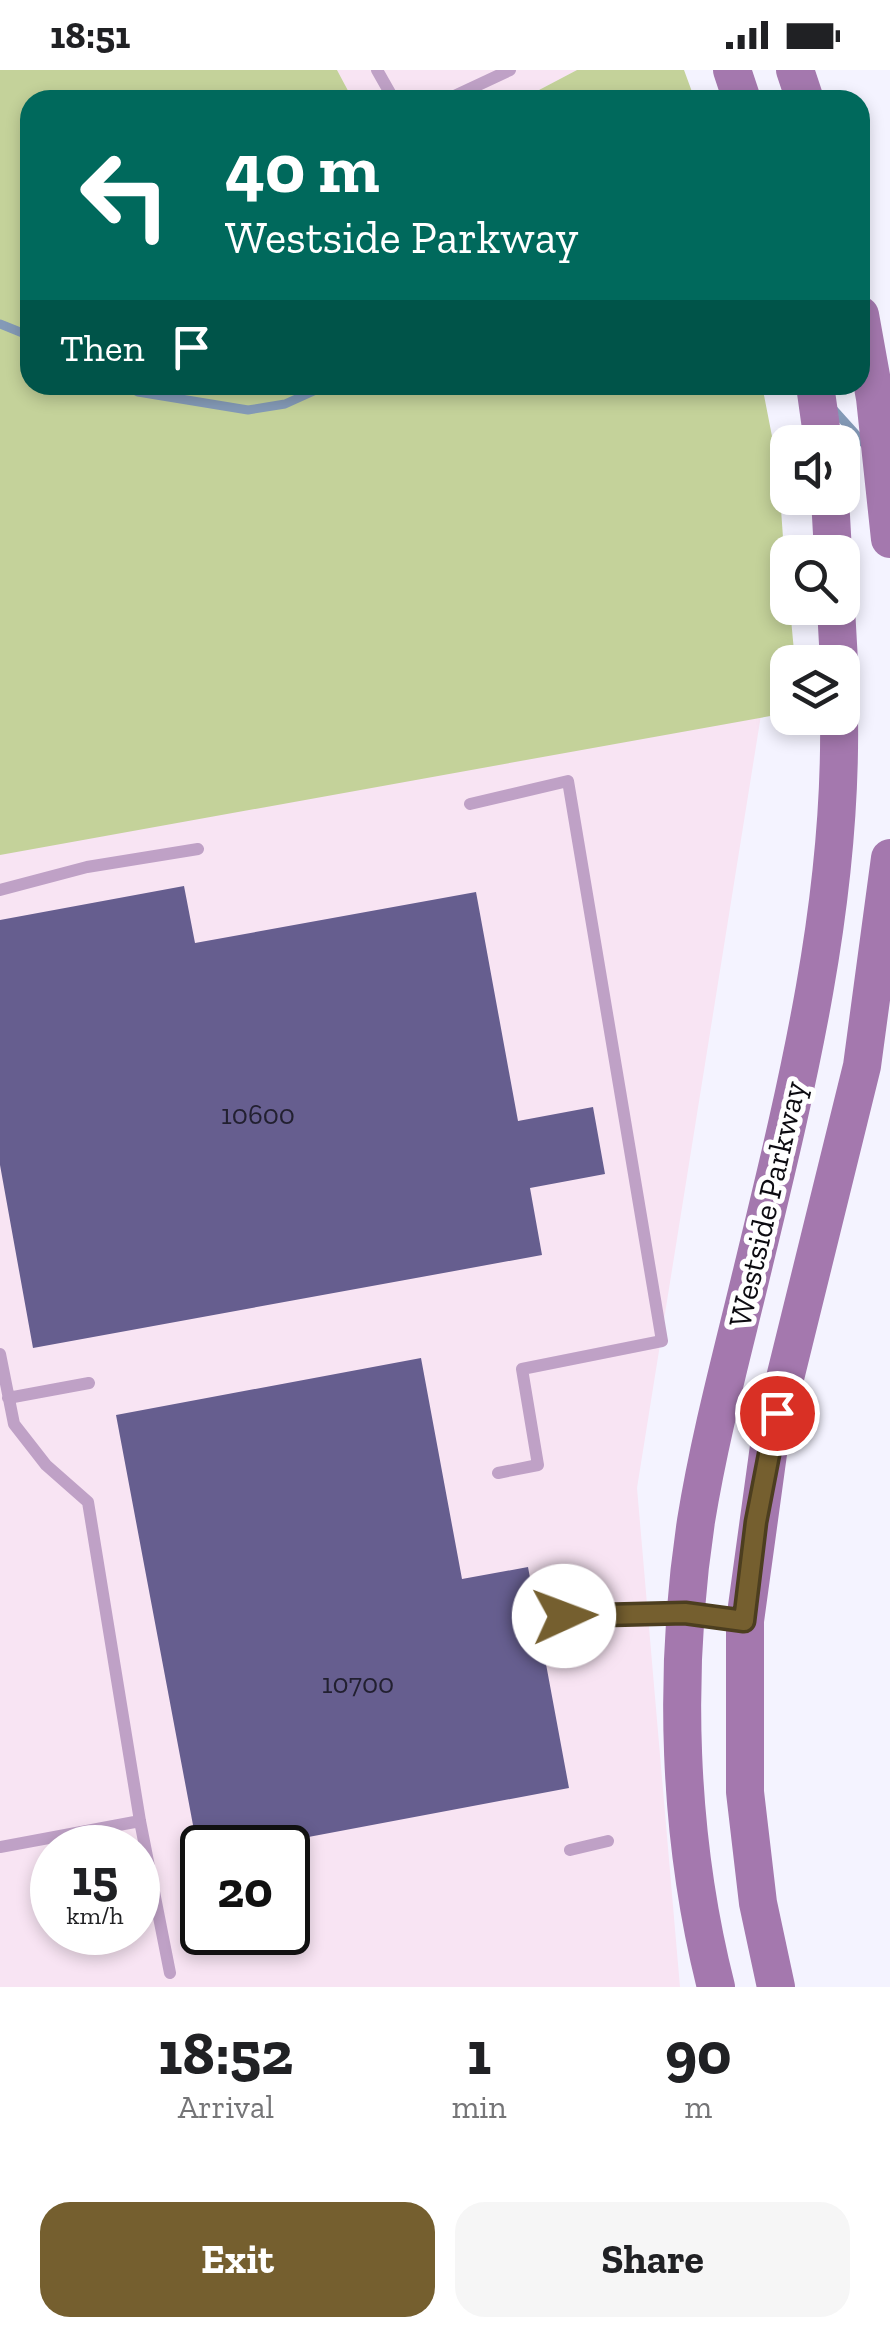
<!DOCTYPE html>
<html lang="en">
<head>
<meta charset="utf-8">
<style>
  :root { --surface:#fff; --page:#f6f6f6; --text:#202124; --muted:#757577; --accent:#755f2f }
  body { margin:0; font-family:"Zilla Slab",serif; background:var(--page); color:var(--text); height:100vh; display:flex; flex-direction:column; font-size:38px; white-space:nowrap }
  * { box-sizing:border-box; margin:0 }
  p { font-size:32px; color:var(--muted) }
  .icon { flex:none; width:55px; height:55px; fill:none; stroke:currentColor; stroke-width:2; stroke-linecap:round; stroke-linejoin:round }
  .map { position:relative; height:1917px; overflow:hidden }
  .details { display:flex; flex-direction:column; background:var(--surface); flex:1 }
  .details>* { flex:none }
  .top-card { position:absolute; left:20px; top:20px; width:850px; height:305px; border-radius:30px; box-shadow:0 5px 15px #0003; background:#00695c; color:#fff; overflow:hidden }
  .fabs { position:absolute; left:770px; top:355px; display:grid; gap:20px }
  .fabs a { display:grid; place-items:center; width:90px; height:90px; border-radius:20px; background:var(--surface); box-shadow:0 5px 15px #0003; font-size:50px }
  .speed { position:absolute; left:30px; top:1755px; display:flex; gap:20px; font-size:50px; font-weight:700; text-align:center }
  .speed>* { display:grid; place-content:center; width:130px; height:130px; border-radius:50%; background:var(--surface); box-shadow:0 5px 15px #0003; line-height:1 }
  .speed small { font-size:25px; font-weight:400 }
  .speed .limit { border:5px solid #111; border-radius:15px; background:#fff; color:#111 }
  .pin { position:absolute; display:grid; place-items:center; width:85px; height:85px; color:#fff; margin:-42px; border:5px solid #fff; border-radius:50%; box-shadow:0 2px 10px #0007 }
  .me { position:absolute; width:110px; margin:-55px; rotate:88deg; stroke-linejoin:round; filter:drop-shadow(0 0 8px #0008) }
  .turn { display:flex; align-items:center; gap:35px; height:210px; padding:0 40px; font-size:45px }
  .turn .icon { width:130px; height:130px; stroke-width:2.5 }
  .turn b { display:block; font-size:70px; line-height:85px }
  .then { display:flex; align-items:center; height:95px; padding:0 40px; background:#0003; gap:20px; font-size:38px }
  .eta { display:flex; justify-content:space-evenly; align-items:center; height:170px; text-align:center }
  .eta b { font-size:60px; font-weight:700; line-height:70px }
  .action { display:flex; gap:20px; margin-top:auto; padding:20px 40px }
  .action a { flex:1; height:115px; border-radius:30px; background:var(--accent); color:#fff; font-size:40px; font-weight:700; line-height:115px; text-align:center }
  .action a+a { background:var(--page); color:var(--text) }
  .status { display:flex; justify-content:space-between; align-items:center; height:70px; padding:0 50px; background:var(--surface); direction:ltr }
  .status svg { height:28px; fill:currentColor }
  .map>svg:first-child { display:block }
  .commercial { fill:#f8e4f3; fill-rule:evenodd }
  .green { fill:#c4d29a }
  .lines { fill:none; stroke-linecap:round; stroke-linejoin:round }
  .stream { stroke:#849ab7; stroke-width:9 }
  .building { fill:#665e8f }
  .service { stroke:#bfa1c6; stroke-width:12 }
  .secondary { stroke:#a478ae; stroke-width:38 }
  .route-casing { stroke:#4c3e1f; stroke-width:25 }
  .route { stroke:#755f2f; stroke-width:18 }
  .labels { text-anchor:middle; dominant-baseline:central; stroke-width:10; stroke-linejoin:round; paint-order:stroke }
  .number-label { font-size:28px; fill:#222030 }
  .street-label { font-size:32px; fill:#0c0b11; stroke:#fff }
</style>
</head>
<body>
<div class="status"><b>18:51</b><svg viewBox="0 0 49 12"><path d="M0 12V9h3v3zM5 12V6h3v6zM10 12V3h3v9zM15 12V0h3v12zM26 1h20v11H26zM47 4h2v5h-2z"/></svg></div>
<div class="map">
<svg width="890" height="1917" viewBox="0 0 890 1917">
  <rect width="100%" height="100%" fill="#f4f3ff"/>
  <path class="commercial" d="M337 0H577L520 30H353Z
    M765 620 637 1418 680 1917H0V744ZM52 1778H138V1862H52ZM202 1778H288V1862H202Z"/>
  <path class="green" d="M0 0H337L353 30H30V315H762L778 397 788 538H790L795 592H788L787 643 0 785Z
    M577 0H684L695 30H520Z"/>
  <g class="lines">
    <path class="stream" d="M0 254 30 266
      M125 315 138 322 248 340 285 334 327 315
      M833 339 869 379"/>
  </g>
  <path class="building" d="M184 816 195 873 476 822 518 1051 593 1037 605 1104 530 1118 542 1185 33 1278 0 1095V850Z
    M421 1288 462 1509 528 1497 569 1718 250 1778H202V1786L199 1787 116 1345Z"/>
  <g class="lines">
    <path class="service" d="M377 0 394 30
      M446 30 510 0
      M470 734 568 711 662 1271 522 1299 538 1395 498 1403
      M0 820 87 797 198 779
      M0 1284 14 1354 46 1395 88 1432 140 1751 170 1903
      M8 1328 89 1313
      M564 1546 685 1543 741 1551
      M0 1777 140 1751
      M570 1780 608 1771"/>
    <path class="secondary" d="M732 0 742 30
      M795 0 805 30
      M860 245 875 328 890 469
      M815 315 823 372
      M830 428 833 482
      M836 538 839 592
      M716 1917C678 1767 673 1603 696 1451 709 1371 730 1292 749 1214 794 1028 842 841 839 648
      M776 1917 758 1833 745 1722V1551L770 1369 862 996 890 788"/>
  </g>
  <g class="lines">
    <defs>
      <path id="route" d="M564 1546 685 1543 744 1551 756 1452 777 1343"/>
    </defs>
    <use href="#route" class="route-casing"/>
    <use href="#route" class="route"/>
  </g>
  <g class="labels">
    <g class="number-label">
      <text x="258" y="1044">10600</text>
      <text x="358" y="1613">10700</text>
    </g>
    <g class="street-label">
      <text transform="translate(767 1134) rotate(-77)">Westside Parkway</text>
    </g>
  </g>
</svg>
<div class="fabs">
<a><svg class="icon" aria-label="sound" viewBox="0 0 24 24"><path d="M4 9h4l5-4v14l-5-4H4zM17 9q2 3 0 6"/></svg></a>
<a><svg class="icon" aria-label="search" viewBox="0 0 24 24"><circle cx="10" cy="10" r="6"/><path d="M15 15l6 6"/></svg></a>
<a><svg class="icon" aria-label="layers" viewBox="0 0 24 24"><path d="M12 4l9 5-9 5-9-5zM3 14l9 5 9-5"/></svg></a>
</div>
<div class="speed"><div>15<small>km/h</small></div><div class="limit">20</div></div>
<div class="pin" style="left:777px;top:1343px;background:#d93025"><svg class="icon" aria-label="arrive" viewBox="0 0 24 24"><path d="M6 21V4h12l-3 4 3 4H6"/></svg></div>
<svg class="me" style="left:564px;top:1546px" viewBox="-20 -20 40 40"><circle r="19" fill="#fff"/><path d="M0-13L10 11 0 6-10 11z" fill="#755f2f"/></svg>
<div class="top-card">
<div class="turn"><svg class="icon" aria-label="left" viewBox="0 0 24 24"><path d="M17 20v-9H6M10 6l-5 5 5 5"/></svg><div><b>40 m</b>Westside Parkway</div></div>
<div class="then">Then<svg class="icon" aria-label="arrive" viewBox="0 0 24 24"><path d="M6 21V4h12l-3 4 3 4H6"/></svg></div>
</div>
</div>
<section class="details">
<div class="eta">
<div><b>18:52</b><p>Arrival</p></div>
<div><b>1</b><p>min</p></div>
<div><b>90</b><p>m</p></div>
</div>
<div class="action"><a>Exit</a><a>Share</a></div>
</section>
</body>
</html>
